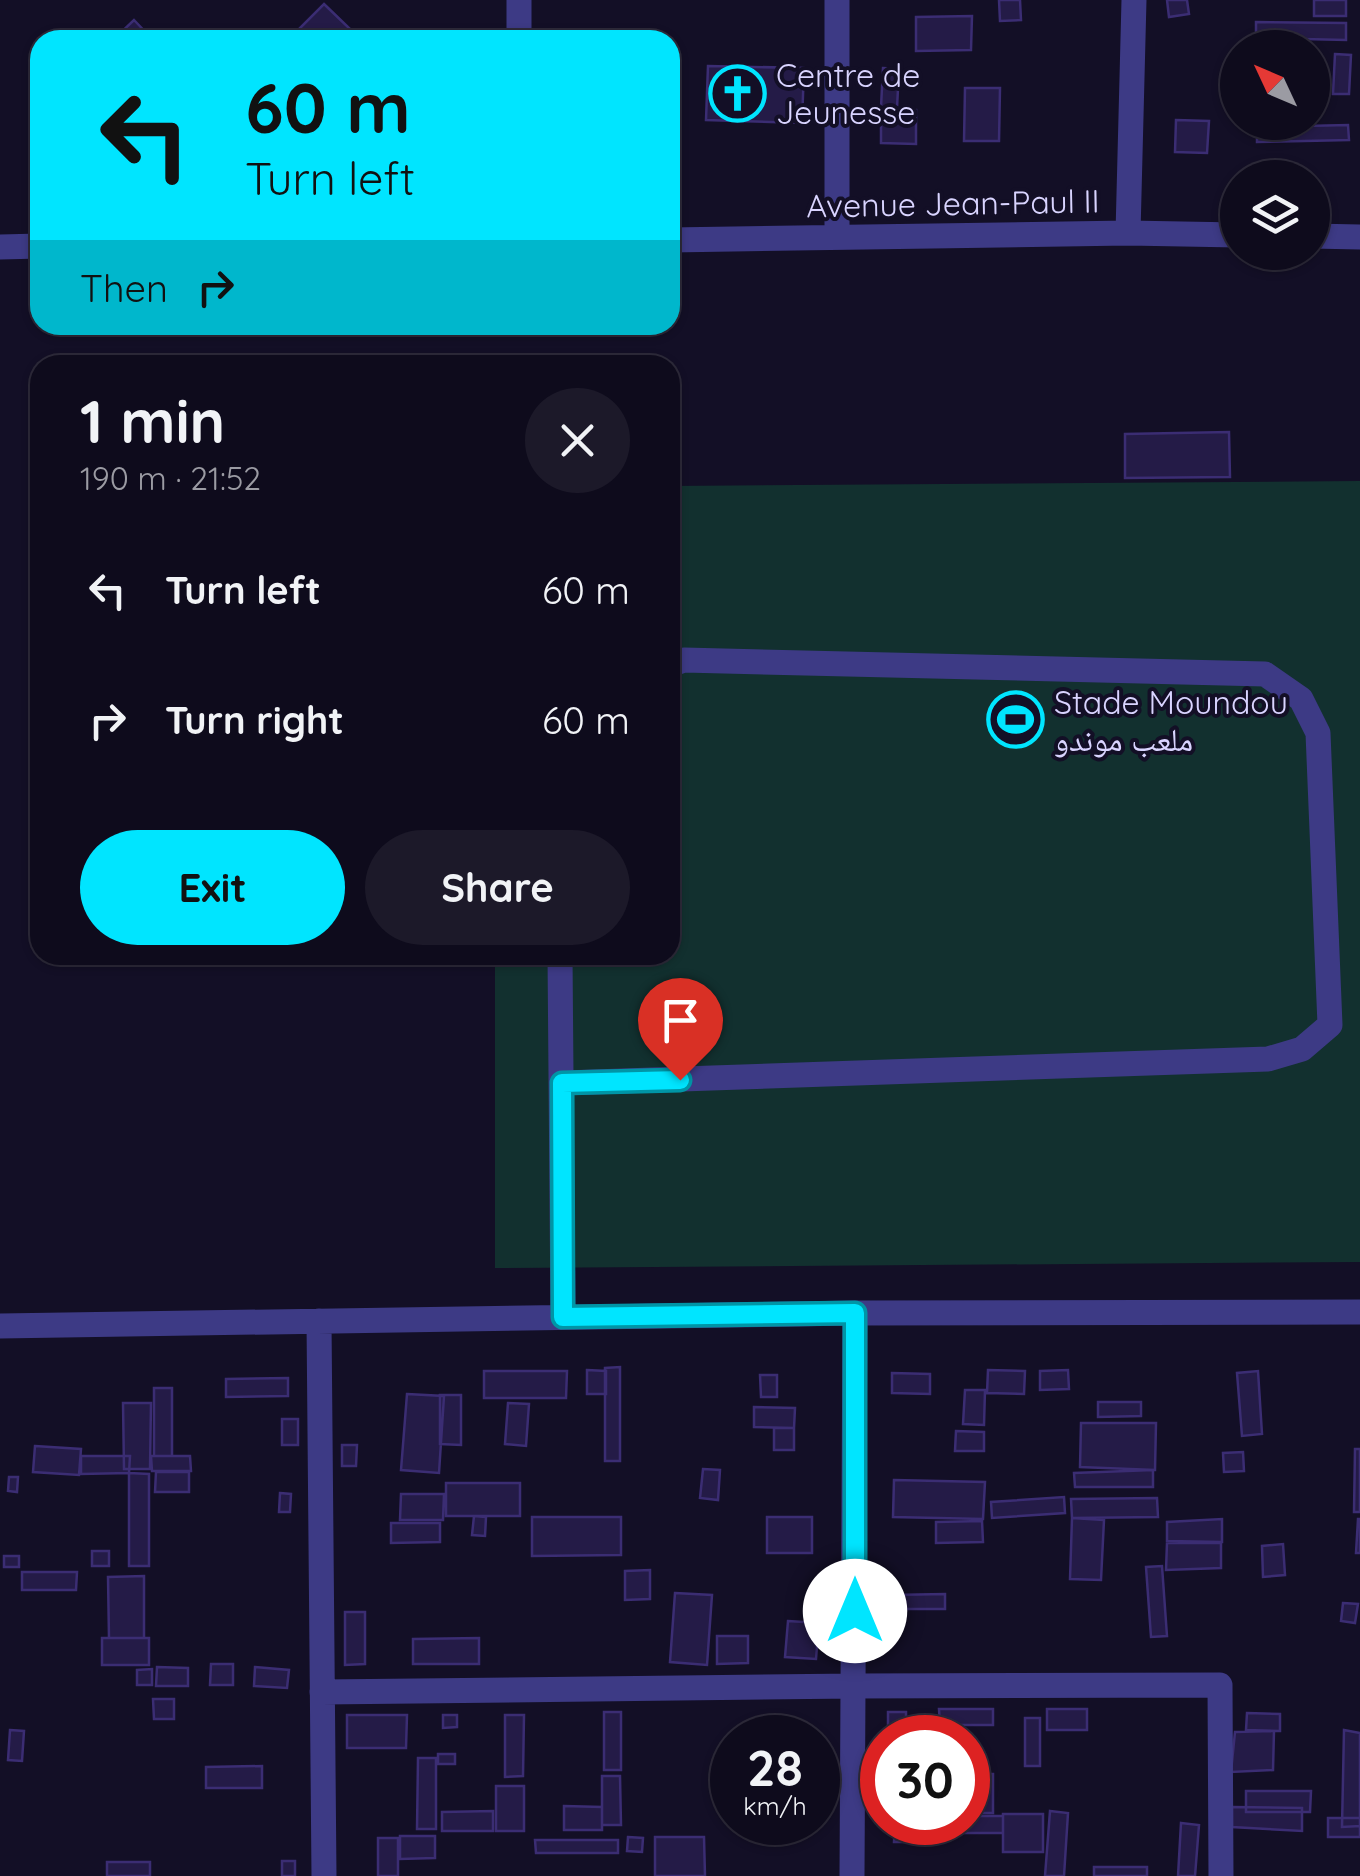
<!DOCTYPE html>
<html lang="en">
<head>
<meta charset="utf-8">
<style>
  :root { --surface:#0e0b1c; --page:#1c1929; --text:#f1f3f6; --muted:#9b9ba3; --line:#2e2b3b; --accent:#00e5ff }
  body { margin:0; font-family:Quicksand,"Noto Naskh Arabic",sans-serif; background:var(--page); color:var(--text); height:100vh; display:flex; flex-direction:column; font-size:38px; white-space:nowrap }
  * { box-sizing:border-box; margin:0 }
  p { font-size:32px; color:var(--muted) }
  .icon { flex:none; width:55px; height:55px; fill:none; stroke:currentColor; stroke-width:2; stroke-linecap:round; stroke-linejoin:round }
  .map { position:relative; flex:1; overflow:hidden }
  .sheet { position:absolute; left:30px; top:355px; width:650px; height:610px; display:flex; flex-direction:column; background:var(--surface); border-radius:30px; box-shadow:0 2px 8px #0004,0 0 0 2px var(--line) }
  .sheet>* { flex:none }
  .banner { position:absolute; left:30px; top:30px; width:650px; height:305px; border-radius:30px; box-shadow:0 2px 8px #0004,0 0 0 2px var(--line); background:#00e5ff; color:#111; overflow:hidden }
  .needle { width:65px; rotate:314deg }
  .buttons { position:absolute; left:1220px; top:30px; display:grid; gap:20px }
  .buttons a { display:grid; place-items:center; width:110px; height:110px; border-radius:50%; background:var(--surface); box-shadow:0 2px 8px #0004,0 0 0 2px var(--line); font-size:50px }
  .speed { position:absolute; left:710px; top:1715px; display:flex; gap:20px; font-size:50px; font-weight:700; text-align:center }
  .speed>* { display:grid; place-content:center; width:130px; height:130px; border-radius:50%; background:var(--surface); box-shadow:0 2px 8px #0004,0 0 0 2px var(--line); line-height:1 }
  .speed small { font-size:25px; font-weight:400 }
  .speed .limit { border:15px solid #d22; background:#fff; color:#111 }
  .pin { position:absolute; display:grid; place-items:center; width:85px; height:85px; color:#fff; margin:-102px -42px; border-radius:50% 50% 50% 0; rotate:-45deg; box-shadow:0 0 10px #0007 }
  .pin .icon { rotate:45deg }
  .me { position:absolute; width:110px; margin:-55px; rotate:0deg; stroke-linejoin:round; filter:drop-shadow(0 0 8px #0008) }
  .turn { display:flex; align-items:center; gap:35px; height:210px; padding:0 50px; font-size:45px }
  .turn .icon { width:130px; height:130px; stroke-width:2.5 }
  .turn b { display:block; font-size:70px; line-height:85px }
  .then { display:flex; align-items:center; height:95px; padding:0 50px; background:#0003; gap:20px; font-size:38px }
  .round { display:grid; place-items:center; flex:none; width:105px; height:105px; border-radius:52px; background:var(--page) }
  .head { display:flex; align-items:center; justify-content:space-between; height:170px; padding:0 50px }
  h1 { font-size:60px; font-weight:700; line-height:75px }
  .action { display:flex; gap:20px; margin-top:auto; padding:20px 50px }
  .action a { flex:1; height:115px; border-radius:60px; background:var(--accent); color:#111; font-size:40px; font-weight:700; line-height:115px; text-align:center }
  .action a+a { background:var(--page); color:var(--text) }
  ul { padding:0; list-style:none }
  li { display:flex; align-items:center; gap:30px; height:130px; padding:0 50px }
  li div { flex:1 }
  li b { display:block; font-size:38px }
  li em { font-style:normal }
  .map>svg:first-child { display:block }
  .green { fill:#12302f }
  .building { fill:#241b47; stroke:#3b2d73; stroke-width:2.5 }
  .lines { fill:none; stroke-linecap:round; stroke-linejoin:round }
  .minor { stroke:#3d3a85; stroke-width:25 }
  .route-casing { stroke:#0095a6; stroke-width:25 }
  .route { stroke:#00e5ff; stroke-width:18 }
  .labels { text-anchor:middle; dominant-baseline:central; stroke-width:8; stroke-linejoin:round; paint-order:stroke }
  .poi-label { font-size:32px; fill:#d9d4ff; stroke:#130f26; text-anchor:start }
  .street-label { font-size:32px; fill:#d9d4ff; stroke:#130f26 }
</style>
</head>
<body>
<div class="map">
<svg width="1360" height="1876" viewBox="0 0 1360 1876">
  <rect width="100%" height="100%" fill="#130f26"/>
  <path class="green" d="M1360 481V1262L495 1268V955H670V486Z"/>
  <path class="building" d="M999 0H1020L1021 20 1000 21Z
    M1167 0H1187L1189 14 1169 17Z
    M1314 0H1346V16H1314Z
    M324 4 349 28 337 40H288Z
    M972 16 971 50 916 51V17Z
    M134 20 153 40H113Z
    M1256 22 1346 23V40L1256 38Z
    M1335 54 1351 55 1349 94H1333Z
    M708 66 804 68 802 123 706 120Z
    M883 68 899 69 897 108 881 107Z
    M670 73H678L676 127H670Z
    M965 88H1000L999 141H964Z
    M916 110V144L881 143V111Z
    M1176 120 1209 121 1207 153 1175 152Z
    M1348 125 1349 140 1257 142V127Z
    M1229 432 1230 477 1125 478V434Z
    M620 1367V1461H605V1368Z
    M587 1370 606 1371V1394H587Z
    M988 1370 1025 1371 1024 1394 987 1393Z
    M1068 1370 1069 1389 1040 1390V1371Z
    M484 1371H567L566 1398H484Z
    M1258 1371 1262 1434 1242 1436 1237 1373Z
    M892 1373 930 1374V1394L892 1393Z
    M760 1375H777V1397H761Z
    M288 1378V1396L226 1397V1379Z
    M154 1388H172V1456H154Z
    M965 1390H985L984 1425 963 1424Z
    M407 1394 444 1396 439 1473 401 1470Z
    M440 1395H461V1445L440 1444Z
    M1098 1402H1141V1416L1098 1417Z
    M123 1403H151L150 1469H124Z
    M508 1403 529 1404 526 1446 505 1444Z
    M754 1407 795 1408 794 1428 754 1427Z
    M282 1419H298V1445H282Z
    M1081 1423H1156L1155 1470 1080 1467Z
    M774 1428H794V1450H774Z
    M956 1431 984 1432V1451H955Z
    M342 1445H357L356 1466H342Z
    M35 1446 81 1449 79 1475 33 1472Z
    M1355 1449H1360V1512H1354Z
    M1243 1452 1244 1471 1224 1472 1223 1453Z
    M81 1456H130L129 1473 81 1474Z
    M151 1456H190L191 1471H152Z
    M703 1469 720 1470 718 1500 700 1498Z
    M1153 1470V1487H1075L1074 1473Z
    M156 1472H189V1492H155Z
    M129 1473 149 1474V1566H129Z
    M9 1477H18L17 1492 8 1491Z
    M894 1480 985 1482 983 1519 893 1517Z
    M446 1483H520V1516H446Z
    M280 1493 291 1494 290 1512H279Z
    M401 1494H444L443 1520H400Z
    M1064 1497 1065 1513 992 1518 991 1502Z
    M1157 1498 1158 1517 1072 1518 1071 1499Z
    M474 1516 486 1517 485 1536 472 1535Z
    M532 1517H621V1555L532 1556Z
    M767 1517H812V1553H767Z
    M1072 1518 1104 1520 1101 1580 1070 1579Z
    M1222 1519V1542L1167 1541V1522Z
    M1358 1519H1360V1553H1356Z
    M982 1521 983 1542 936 1543V1522Z
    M391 1523H440V1542L391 1543Z
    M1167 1543H1221V1568L1166 1570Z
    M1283 1544 1285 1575 1263 1577 1262 1546Z
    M92 1551H109V1566H92Z
    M4 1556H19V1567H4Z
    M1162 1566 1167 1636 1151 1637 1146 1567Z
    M650 1570V1599L625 1600V1571Z
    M22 1572H77L76 1590H22Z
    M144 1576V1638H109L108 1577Z
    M675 1593 712 1595 707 1665 670 1662Z
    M945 1594V1609H891V1595Z
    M1343 1603 1358 1604 1355 1623 1341 1621Z
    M345 1612H365V1664L345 1665Z
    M788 1621 819 1623 816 1659 785 1657Z
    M717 1636H748V1663L717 1664Z
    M102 1638H149V1665H102Z
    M479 1638V1664H413V1639Z
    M211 1664H233V1685H210Z
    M157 1667 188 1668V1686H156Z
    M255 1667 289 1670 287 1688 254 1686Z
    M152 1669V1685H137V1670Z
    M153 1699H174V1719H154Z
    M939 1709H993V1725H940Z
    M1047 1709H1087V1730H1047Z
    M604 1712H621V1770H604Z
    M888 1712H906V1738H888Z
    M1247 1713 1280 1714V1731L1246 1730Z
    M347 1715H407L406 1748H347Z
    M443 1715H457V1727L443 1728Z
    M505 1715H524L523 1776 505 1777Z
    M1025 1718H1040V1766H1025Z
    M10 1730 24 1731 22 1761 8 1760Z
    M1344 1730 1360 1733V1826L1342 1827Z
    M1274 1731 1273 1770 1231 1772 1235 1732Z
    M438 1754H455V1764H438Z
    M418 1758H436V1829H417Z
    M262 1766V1788H206V1767Z
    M968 1774H993V1813H968Z
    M602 1776H620L621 1825H602Z
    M496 1786H524V1831H496Z
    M1246 1791H1311L1310 1812H1246Z
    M564 1806 602 1807V1830H564Z
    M1232 1807 1302 1808V1831L1232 1827Z
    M493 1811V1831H442V1812Z
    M1050 1811 1068 1813 1064 1876H1045Z
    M1003 1814H1043V1852H1003Z
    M968 1816H1003V1833H960V1822H968Z
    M1328 1818H1360V1837H1328Z
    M895 1822H930L929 1842H894Z
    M1181 1823 1199 1825 1195 1876H1178Z
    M400 1836H435V1858L400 1859Z
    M628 1837 643 1838 642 1852 627 1851Z
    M655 1837H704L705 1876H655Z
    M378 1838H398V1876H378Z
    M535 1840H618V1853H536Z
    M282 1861H295V1876H282Z
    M107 1862H150V1876H107Z
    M1094 1867H1147V1876H1094Z"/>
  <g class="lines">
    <path class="minor" d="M837 0V237
      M519 40V0
      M1128 233 1134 0
      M1312 236 1360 237
      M670 240 1128 233 1238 235
      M0 247 40 246
      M560 955 563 1317
      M563 1083 1268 1059 1302 1049 1330 1025 1318 733 1301 699 1265 674 684 660 670 665
      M319 1321 324 1876
      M0 1326 855 1313 1360 1312
      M322 1692 855 1686 1220 1685 1221 1876
      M852 1876 855 1313"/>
  </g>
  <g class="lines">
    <defs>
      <path id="route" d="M680 1080 562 1083 563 1317 855 1313V1611"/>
    </defs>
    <use href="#route" class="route-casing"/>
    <use href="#route" class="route"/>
  </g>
  <defs>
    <symbol id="church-ring" viewBox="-11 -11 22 22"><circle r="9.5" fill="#130f26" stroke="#00e5ff" stroke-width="1.5"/><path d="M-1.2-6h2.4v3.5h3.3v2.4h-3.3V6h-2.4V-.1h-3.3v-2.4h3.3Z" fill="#00e5ff"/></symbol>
    <symbol id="stadium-ring" viewBox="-11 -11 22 22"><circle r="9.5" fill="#130f26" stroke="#00e5ff" stroke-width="1.5"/><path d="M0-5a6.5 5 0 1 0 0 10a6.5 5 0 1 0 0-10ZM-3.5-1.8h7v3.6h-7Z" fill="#00e5ff"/></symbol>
  </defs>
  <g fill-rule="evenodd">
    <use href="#church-ring" x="706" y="62" width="63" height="63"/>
    <use href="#stadium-ring" x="984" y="688" width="63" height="63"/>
  </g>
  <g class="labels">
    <g class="poi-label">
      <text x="776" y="75">Centre de<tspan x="776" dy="37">Jeunesse</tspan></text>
      <text x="1054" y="702">Stade Moundou<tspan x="1054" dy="37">ملعب موندو</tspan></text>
    </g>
    <g class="street-label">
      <text transform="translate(953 203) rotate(-1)">Avenue Jean-Paul II</text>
    </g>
  </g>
</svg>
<div class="buttons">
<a><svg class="needle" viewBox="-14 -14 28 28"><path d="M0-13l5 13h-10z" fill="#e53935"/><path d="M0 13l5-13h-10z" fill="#9b9ba3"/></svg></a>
<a><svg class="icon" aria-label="layers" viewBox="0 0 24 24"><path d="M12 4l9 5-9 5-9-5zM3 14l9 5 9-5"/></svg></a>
</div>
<div class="speed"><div>28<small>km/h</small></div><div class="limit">30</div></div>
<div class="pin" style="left:680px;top:1080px;background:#d93025"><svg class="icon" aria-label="arrive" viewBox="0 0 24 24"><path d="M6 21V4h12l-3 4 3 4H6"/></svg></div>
<svg class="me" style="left:855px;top:1611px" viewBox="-20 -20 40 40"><circle r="19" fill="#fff"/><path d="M0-13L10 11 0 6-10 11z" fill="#00e5ff"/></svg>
<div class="banner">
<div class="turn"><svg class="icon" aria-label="left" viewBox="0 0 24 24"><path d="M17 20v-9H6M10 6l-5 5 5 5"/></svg><div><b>60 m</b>Turn left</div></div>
<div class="then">Then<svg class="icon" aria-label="right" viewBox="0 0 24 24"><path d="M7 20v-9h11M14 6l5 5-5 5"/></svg></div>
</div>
<section class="sheet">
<div class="head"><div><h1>1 min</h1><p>190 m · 21:52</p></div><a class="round"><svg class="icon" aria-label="close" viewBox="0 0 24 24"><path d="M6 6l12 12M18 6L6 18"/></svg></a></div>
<ul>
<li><svg class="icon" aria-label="left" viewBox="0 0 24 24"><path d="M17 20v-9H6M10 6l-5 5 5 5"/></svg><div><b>Turn left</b></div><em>60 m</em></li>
<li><svg class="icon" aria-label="right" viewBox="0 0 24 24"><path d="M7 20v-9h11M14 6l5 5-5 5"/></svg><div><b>Turn right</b></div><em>60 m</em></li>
</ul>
<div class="action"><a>Exit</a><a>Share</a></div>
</section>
</div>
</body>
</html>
